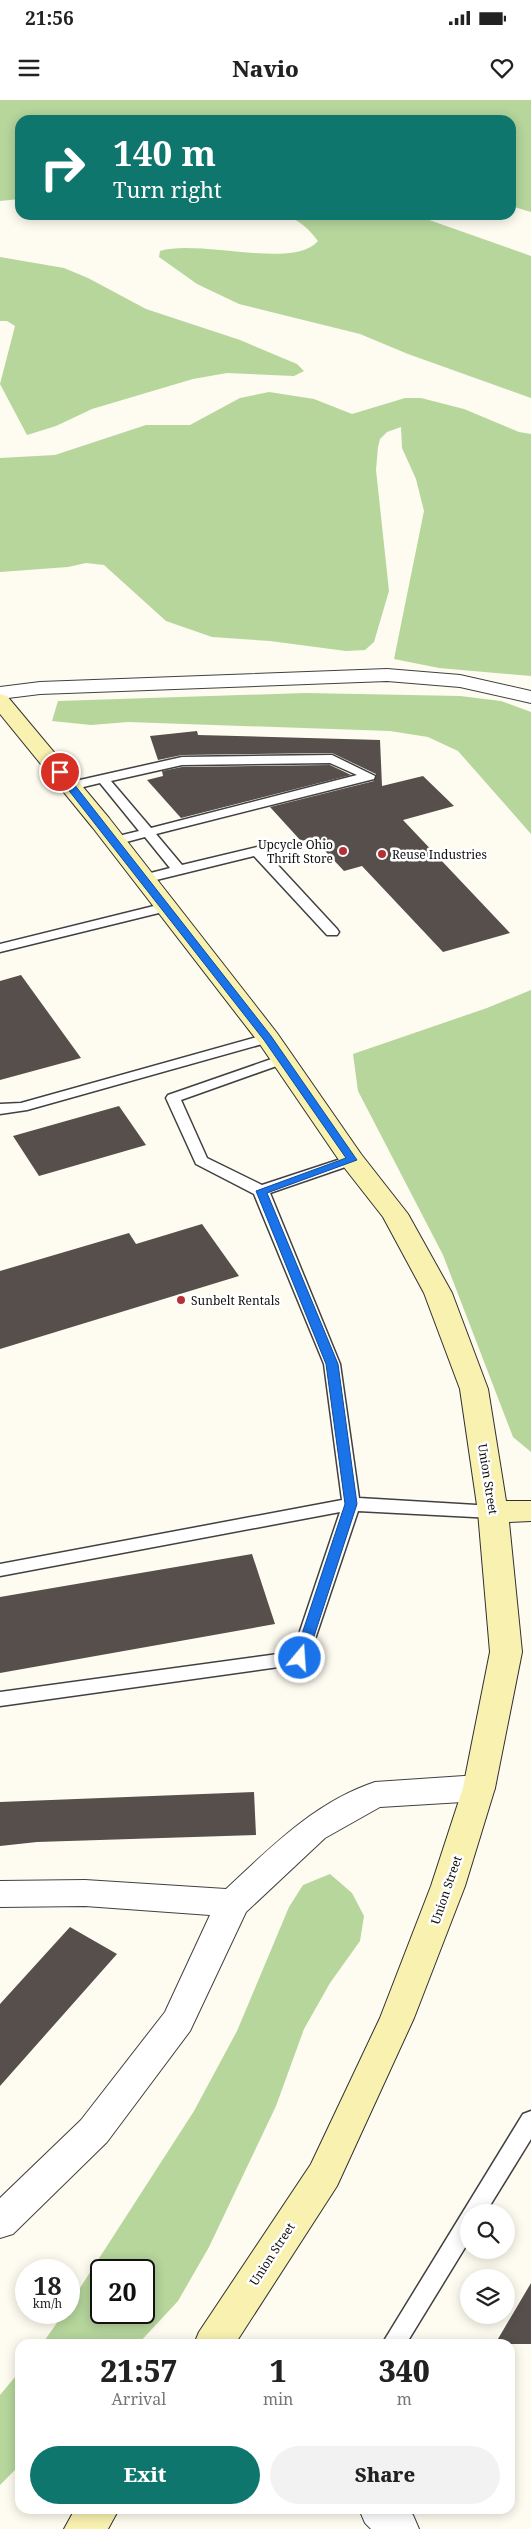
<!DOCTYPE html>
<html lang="en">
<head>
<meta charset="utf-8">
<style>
  :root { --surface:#fff; --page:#f2f2f2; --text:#222; --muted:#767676; --accent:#0f766e }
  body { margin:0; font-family:"Noto Serif",serif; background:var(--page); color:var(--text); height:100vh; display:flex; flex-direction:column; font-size:19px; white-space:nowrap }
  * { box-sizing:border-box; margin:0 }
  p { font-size:16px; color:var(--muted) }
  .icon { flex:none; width:28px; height:28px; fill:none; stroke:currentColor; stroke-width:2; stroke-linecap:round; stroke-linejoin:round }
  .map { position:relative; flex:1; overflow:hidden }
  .panel { position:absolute; left:15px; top:2239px; width:500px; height:175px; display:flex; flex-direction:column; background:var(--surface); border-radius:15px; box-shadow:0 2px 12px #0003 }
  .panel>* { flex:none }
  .top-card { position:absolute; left:15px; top:15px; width:501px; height:105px; border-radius:15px; box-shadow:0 2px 12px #0003; background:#0f766e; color:#fff; overflow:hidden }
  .controls { position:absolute; left:460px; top:2104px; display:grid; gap:10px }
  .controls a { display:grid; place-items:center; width:55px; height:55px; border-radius:50%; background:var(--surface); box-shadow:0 2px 12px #0003; font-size:25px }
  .speed { position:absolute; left:15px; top:2159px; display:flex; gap:10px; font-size:25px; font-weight:700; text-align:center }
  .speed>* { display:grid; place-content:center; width:65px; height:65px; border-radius:50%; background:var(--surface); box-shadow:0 2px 12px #0003; line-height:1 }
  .speed small { font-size:12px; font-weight:400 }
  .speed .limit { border:2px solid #111; border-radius:8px; background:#fff; color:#111 }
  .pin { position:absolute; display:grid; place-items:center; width:42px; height:42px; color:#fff; margin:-21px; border:2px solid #fff; border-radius:50%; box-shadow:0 1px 5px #0007 }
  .me { position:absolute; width:55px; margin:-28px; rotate:18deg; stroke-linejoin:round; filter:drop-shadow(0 0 4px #0008) }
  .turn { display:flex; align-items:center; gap:18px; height:105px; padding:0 15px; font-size:22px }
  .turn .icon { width:65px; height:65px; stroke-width:2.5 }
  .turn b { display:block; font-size:35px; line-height:42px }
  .eta { display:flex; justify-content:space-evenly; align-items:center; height:85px; text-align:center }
  .eta b { font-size:30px; font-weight:800; line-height:35px }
  .primary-button { display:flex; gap:10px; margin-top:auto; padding:10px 15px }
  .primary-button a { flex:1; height:58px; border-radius:30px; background:var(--accent); color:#fff; font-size:20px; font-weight:800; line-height:58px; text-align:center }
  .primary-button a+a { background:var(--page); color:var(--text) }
  .status { display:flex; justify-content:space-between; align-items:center; height:35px; padding:0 25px; background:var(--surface); direction:ltr }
  .status svg { height:14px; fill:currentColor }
  header { display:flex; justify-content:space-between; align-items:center; height:65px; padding:0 15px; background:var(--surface); font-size:22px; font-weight:800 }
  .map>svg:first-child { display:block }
  .forest { fill:#b6d69c; fill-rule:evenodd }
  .building { fill:#564f4b }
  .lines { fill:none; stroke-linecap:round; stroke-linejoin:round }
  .lane-casing { stroke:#414141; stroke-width:3 }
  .street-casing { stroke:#414141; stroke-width:2 }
  .secondary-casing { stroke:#303030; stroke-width:2 }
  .lane { fill:#fff; fill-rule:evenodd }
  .street { fill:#fff; fill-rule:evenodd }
  .secondary { fill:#f9f1b0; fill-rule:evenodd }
  .route { fill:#1a73e8; stroke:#114b97 }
  .poi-dot { fill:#b52f36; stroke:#fff; stroke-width:2 }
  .labels { text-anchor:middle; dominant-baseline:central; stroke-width:5; stroke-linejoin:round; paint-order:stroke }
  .poi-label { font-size:12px; fill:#0e0e0e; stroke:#fff; text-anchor:start }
  .street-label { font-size:12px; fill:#0e0e0e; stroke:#fff }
</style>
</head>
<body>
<div class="status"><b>21:56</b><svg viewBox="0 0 49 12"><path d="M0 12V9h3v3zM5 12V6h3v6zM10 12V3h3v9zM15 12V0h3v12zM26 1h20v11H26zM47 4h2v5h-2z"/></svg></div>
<header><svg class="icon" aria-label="menu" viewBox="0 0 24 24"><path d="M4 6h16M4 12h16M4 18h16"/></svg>Navio<svg class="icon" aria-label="heart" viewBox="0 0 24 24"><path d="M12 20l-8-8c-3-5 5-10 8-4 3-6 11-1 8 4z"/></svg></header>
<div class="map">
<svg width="531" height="2429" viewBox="0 0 531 2429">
  <rect width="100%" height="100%" fill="#fefbf0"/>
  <path class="forest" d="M0 0H531V112L511 106V20H20V99L0 101Z
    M286 115H415L531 156V298L408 254 360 234 239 204 197 184 159 157 160 151C200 139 293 170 318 141 309 129 300 121 286 115Z
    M0 157 64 168 88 178 146 209 240 240 297 264 304 271 294 276 227 273 193 279 92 309 56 326 27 335 0 284 15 226 7 221H0Z
    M269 292 314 299 352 314 405 298H421L464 309 519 332 531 334V576L439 568 394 559 424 411 416 379 402 348 401 327 387 332 380 339 378 347 376 370 389 491 374 542 365 550 346 551 270 541 212 537 166 521 104 465 86 463 68 467 0 472V358L55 355 146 325H190L240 298Z
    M306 593 460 596 501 601 531 612V734L458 651 428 637 390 631 128 622 91 625 52 621 58 601Z
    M531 890V1352L513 1337 443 1155 358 991 353 954 487 908Z
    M330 1774 352 1793 364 1816 360 1841 330 1883 304 1929 276 2006 209 2147 178 2201 138 2244H42L64 2213 69 2212V2205L194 2011 237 1931 289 1807 303 1785ZM101 2170H144V2212H101Z
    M20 2271V2365L0 2385V2295Z"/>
  <path class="building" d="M197 631 198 635 380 640 382 686 423 676 454 706 403 720 510 833 443 852 362 766 344 771 313 738 301 741 270 707 374 681 376 674 332 653 182 655 158 660 150 636Z
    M330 665 351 675 181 718 147 680 163 676 162 671 182 667Z
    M21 875 81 958 0 980V881Z
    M119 1006 146 1045 39 1076 13 1036Z
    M202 1124 239 1176 0 1249V1171L129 1133 136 1144Z
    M252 1454 275 1524 0 1573V1497Z
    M254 1692 256 1735 37 1742 0 1746V1702Z
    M70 1827 117 1854 0 1986V1904Z
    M531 2183V2244H495Z"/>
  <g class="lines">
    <defs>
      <path id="lane" d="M332 655 375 676 374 679 156 734 182 765 257 747 262 748 337 829 339 832 337 835H327L254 756 144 783 139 782 137 779 139 776 170 768 145 737 115 745 110 744 108 741 110 738 139 731 100 683 71 690 65 686 71 682 182 657ZM330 663 357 675 151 728 111 681 182 665Z
        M166 803 171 804 173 807 171 810 0 852V844Z
        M268 934 275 938 273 941 27 1010 0 1014V1004L21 1003Z
        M283 955 288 956 290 959 288 962 181 1000 207 1058 262 1085 347 1057 352 1055 360 1060 357 1063 270 1093 340 1264 359 1398 493 1406 499 1408 502 1412 499 1416 493 1418 358 1411 307 1563 0 1606V1592L293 1552 340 1412 0 1476V1464L342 1400 324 1264 254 1094 196 1064 166 998 168 995Z
        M531 2011V2039L486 2112H469V2141L406 2244H382L523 2014Z"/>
      <path id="street" d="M387 569 460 575 531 591V603L460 587 387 581 40 594 0 599V587L40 582Z
        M479 1675 490 1679 495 1688 490 1697 479 1701 380 1707 325 1738 246 1812 190 1931 107 2042 13 2134 0 2138V2098L81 2020 165 1912 210 1815 85 1806 0 1807V1781L85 1780 226 1789C271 1747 315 1702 375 1682Z
        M359 2409H407L413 2415 419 2429H371L365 2423Z"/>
      <path id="secondary" d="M0 594 7 596 109 718 277 933 361 1054 408 1114 452 1193 488 1289 506 1401H531V1421L509 1422 522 1552 495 1688 465 1786 414 1918 337 2086 235 2244H194L199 2232 311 2064 380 1918 431 1786 463 1688 490 1552 478 1412 460 1289 424 1193 383 1117 343 1066 259 943 93 728 0 614Z
        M75 2409H119L108 2429H64Z"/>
    </defs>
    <use href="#lane" class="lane-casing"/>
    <use href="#street" class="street-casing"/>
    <use href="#secondary" class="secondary-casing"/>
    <use href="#lane" class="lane"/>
    <use href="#street" class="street"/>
    <use href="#secondary" class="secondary"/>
  </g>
  <path class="route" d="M56 670H63L271 936 357 1060 267 1093 338 1264 357 1404 307 1558 300 1563 294 1558 345 1404 326 1264 256 1091 346 1058 264 940 56 674Z"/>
  <g class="poi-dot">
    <circle cx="343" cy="751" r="5"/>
    <circle cx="382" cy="754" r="5"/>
    <circle cx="181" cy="1200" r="5"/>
  </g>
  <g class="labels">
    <g class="poi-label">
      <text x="333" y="744" text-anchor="end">Upcycle Ohio<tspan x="333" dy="14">Thrift Store</tspan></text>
      <text x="392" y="754">Reuse Industries</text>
      <text x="191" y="1200">Sunbelt Rentals</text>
    </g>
    <g class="street-label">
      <text transform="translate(488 1379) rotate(81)">Union Street</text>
      <text transform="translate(446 1790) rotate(-71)">Union Street</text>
      <text transform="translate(272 2154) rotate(-57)">Union Street</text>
    </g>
  </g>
</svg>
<div class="controls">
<a><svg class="icon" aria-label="search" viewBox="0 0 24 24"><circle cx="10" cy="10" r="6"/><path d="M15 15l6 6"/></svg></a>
<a><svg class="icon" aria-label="layers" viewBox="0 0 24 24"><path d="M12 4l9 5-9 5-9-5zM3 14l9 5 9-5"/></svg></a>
</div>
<div class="speed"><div>18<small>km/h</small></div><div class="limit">20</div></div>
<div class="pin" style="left:60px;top:672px;background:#d93025"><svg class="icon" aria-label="arrive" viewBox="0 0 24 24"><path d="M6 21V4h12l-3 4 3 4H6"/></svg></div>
<svg class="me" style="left:300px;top:1558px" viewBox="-20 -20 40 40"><circle r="17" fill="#1a73e8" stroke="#fff" stroke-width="3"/><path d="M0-11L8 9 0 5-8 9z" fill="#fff"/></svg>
<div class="top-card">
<div class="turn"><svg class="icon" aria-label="right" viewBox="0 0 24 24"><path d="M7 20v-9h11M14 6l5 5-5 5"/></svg><div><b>140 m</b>Turn right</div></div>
</div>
<section class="panel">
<div class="eta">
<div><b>21:57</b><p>Arrival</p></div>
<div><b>1</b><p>min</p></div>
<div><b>340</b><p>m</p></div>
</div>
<div class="primary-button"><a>Exit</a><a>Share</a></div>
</section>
</div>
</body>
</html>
